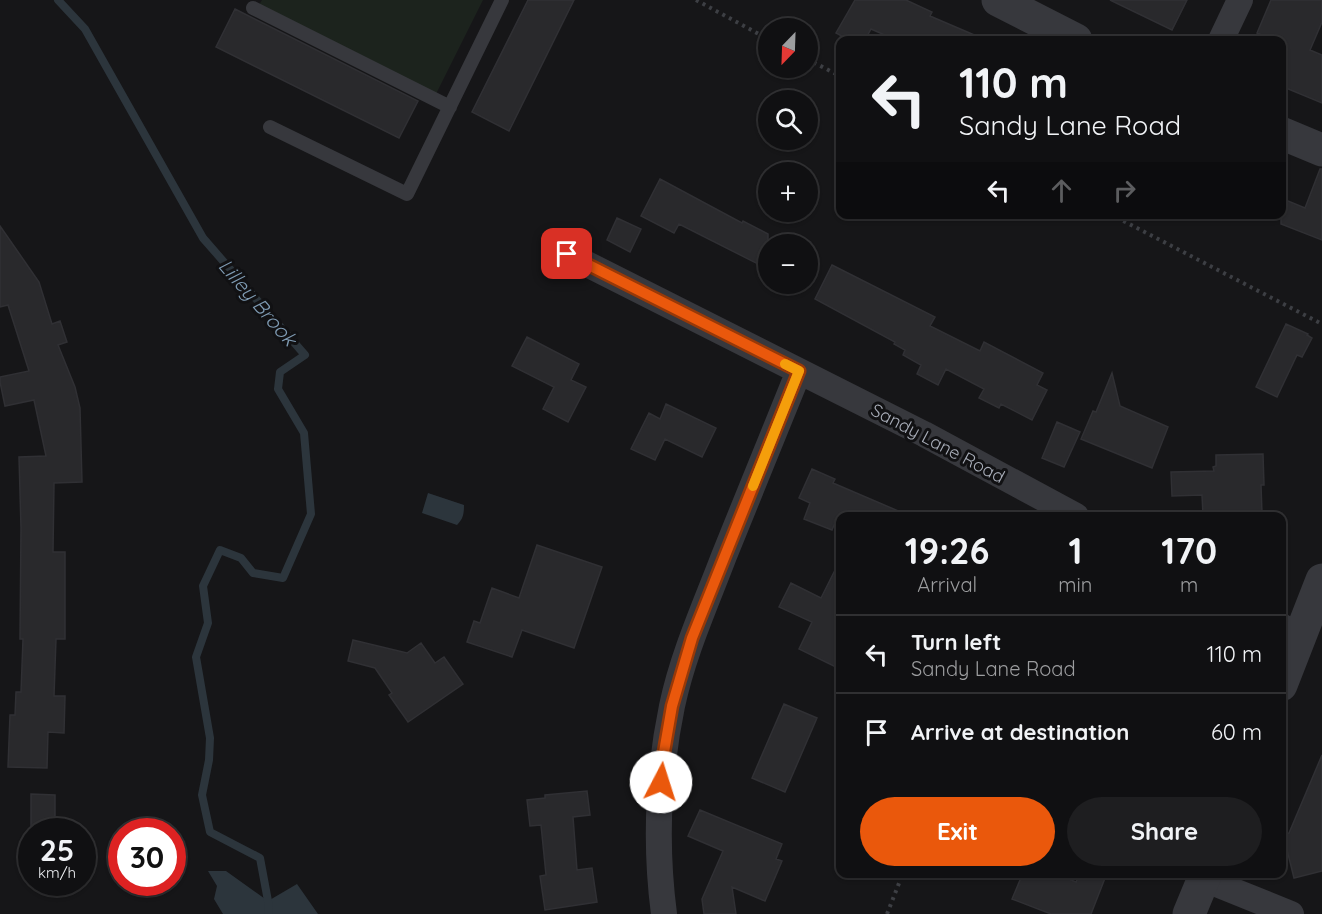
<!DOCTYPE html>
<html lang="en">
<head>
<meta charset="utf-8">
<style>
  :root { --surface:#101012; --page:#1e1e20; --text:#f1f3f6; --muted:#9c9d9f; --line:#303032; --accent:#ea580c }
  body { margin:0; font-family:Quicksand,sans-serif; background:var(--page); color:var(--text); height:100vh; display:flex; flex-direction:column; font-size:22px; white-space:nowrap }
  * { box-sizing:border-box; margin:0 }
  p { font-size:20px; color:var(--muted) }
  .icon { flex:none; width:33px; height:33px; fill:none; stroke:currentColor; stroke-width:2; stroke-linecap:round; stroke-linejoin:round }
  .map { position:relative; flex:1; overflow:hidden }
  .side { position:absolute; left:836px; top:512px; width:450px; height:366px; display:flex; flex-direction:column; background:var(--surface); border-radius:12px; box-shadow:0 2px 4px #0004,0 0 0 2px var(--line) }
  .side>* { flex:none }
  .hud { position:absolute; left:836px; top:36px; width:450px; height:183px; border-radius:12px; box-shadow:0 2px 4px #0004,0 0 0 2px var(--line); background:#101012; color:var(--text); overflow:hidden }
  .needle { width:39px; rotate:203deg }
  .tools { position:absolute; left:758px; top:18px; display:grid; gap:12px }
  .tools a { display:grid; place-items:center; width:60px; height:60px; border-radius:50%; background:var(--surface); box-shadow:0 2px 4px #0004,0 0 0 2px var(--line); font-size:30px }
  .speed { position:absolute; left:18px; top:818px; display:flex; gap:12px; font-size:30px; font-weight:700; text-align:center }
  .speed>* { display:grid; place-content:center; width:78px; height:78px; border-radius:50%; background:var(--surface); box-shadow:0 2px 4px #0004,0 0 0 2px var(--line); line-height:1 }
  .speed small { font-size:15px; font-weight:400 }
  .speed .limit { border:9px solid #d22; background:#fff; color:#111 }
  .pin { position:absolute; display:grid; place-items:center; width:51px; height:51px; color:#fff; margin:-26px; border-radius:12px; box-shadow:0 3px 9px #0006 }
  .me { position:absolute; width:66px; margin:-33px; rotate:5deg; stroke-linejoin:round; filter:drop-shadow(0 0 4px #0008) }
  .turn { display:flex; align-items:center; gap:21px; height:126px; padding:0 24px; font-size:27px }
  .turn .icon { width:78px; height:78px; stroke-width:2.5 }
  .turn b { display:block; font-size:42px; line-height:51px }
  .lanes { display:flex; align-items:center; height:57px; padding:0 24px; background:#0003; justify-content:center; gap:30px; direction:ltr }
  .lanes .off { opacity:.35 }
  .eta { display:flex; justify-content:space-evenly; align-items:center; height:102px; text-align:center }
  .eta b { font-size:36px; font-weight:700; line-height:42px }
  .button { display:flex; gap:12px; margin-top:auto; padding:12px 24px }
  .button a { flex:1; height:69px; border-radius:36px; background:var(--accent); color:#fff; font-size:24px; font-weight:700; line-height:69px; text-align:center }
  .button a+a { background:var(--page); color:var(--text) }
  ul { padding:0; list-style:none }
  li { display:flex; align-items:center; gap:18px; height:78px; padding:0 24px; border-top:2px solid var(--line) }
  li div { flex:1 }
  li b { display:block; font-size:22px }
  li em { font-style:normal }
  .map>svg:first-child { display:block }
  .green { fill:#1c231d }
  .water { fill:#2c353c }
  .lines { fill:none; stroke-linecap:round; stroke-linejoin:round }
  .stream { stroke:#2c353c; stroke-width:8 }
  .building { fill:#29292c; stroke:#303034; stroke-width:1.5 }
  .path { stroke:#3d3f44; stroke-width:4; stroke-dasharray:3 4.5; stroke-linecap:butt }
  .service { stroke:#37383d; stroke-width:14 }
  .minor { stroke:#37383d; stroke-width:26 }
  .tertiary { stroke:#37383d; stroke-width:33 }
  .route-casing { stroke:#983908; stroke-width:15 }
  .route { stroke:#ea580c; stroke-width:10 }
  .slow { stroke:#f59e0b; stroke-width:10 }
  .labels { text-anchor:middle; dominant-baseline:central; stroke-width:6; stroke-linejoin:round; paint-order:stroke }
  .street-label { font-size:18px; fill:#a8adb8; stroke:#111113 }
  .water-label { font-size:20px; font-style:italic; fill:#7f9bb3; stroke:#111113 }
</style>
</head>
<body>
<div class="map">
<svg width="1322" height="914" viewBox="0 0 1322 914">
  <rect width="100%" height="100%" fill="#161618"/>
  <path class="green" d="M262 0H483L436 94 259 5Z"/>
  <path class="water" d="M428 493 464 505C464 514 463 519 457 525L422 513Z
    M208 871H226L268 901 297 884 318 914H223L214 899 217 886Z"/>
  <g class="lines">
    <path class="stream" d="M58 0 85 29 203 238 305 355 280 372 278 389 304 433 311 514 283 578 253 573 241 558 220 550 203 586 208 623 196 657 210 738 209 760 202 795 210 832 260 858 268 901 269 914"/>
  </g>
  <path class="building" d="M528 0H574L509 131 472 112Z
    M855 0H906L932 12 930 16 986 40H896L871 29 865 40H849L836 33Z
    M1110 0H1187L1172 30Z
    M1271 0H1322V22L1310 50 1322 55V103L1281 86V40H1275L1257 33Z
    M235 9 418 101 399 138 216 47Z
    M1320 169H1322V240L1281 224V198L1305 208Z
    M660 179 742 223 743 221 768 234V269L679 224 674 233 641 216Z
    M617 218 641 229 630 252 607 240Z
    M0 226 39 282 52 324 60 321 67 342 58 345 75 387 80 408 82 482 54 483 53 552H65V639H56L54 696H65L64 733 48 732 47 768 8 767 10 715H15L16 692H21L23 639H20L21 528 19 457 46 456 34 400 5 406 0 382V377L29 371 8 305 0 307Z
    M832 265 935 317 930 326 980 351 984 342 1043 373 1037 385 1047 390 1032 420 1001 404 999 408 979 398 984 389 946 369 938 385 917 374 921 365 903 355 905 350 894 344 895 342 815 299Z
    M1286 324 1308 334 1307 335 1312 338 1302 357 1297 355 1277 397 1256 387Z
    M527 337 579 364 571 380 586 387 568 422 543 409 554 387 512 366Z
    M1112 373 1120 406 1168 427 1152 468 1081 439 1093 411 1096 412Z
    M666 404 716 428 702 457 665 439 655 460 631 449 649 413 660 419Z
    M1057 422 1080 432 1064 467 1042 458Z
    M1263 454 1264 485H1261L1262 513 1203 515 1202 495 1172 496 1171 472 1214 471 1213 467 1216 466V455Z
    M812 469 835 479 833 483 910 516H838L832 530 804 519 810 503 799 498Z
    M537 545 602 567 574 648 522 630 512 657 467 642 474 621 480 623 492 588 519 598Z
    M840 560V669L799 649 812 622 779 607 791 583 821 598Z
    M353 640 407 653 421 643 435 663 444 657 463 684 408 722 389 695 392 693 375 668 348 661Z
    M784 704 817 718 785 792 752 778Z
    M1322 755V871L1294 878 1283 834 1289 833Z
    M587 791 590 815 573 817 577 870 592 868 597 902 545 910 540 876 546 875 541 825 530 826 527 800 545 798V795Z
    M31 794 55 795V831H31Z
    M700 810 782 844 776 859 782 861 765 901 732 887 736 914H704L702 899 723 851 688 836Z
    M1023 873H1054L1076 882 1080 873H1107L1091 914H1051L1012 899Z"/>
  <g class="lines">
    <path class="path" d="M696 0 768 39
      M807 59 840 76
      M1110 214 1322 324
      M887 914 903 873"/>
    <path class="service" d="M253 8 450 107
      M270 127 407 194 502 0"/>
    <path class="minor" d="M1221 40 1240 0
      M567 254 924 434 1076 516
      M1281 626 1300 636
      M1204 879 1291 914
      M664 914C655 845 658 774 672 706 683 654 705 606 724 556 749 494 774 432 799 371"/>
    <path class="tertiary" d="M998 0 1076 40
      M1281 133 1322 150
      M1281 685 1322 580
      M1189 914 1206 873"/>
  </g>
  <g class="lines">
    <defs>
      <path id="route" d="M567 254 799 371 692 638 672 706 664 752 661 782"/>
    </defs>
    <use href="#route" class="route-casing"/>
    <use href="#route" class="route"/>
    <path class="slow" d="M753 486 799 371 785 364"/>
  </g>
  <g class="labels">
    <g class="street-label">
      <text transform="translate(938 443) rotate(28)">Sandy Lane Road</text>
    </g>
    <g class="water-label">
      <text transform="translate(258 302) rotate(49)">Lilley Brook</text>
    </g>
  </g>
</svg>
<div class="tools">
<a><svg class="needle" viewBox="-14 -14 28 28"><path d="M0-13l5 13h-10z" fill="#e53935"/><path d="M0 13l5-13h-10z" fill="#9c9d9f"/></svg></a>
<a><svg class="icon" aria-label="search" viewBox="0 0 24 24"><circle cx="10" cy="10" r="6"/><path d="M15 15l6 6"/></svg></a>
<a>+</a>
<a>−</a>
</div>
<div class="speed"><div>25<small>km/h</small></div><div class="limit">30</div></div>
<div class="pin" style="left:567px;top:254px;background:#d93025"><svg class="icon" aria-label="arrive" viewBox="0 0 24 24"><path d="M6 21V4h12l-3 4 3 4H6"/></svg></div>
<svg class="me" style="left:661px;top:782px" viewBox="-20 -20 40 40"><circle r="19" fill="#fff"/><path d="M0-13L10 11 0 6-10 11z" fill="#ea580c"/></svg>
<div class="hud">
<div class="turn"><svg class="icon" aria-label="left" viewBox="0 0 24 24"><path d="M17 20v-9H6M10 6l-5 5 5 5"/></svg><div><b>110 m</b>Sandy Lane Road</div></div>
<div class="lanes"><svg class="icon" aria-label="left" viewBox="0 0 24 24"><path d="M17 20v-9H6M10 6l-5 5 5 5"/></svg><svg class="icon off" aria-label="ahead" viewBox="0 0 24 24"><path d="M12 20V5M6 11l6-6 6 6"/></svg><svg class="icon off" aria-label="right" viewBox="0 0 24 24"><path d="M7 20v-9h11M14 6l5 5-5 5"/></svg></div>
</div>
<section class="side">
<div class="eta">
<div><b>19:26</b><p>Arrival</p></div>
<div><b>1</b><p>min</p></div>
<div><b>170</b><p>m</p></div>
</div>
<ul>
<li><svg class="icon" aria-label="left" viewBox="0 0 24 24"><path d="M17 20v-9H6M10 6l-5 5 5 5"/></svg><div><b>Turn left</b><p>Sandy Lane Road</p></div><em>110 m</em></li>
<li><svg class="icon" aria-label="arrive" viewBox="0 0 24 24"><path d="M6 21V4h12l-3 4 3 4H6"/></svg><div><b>Arrive at destination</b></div><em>60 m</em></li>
</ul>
<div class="button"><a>Exit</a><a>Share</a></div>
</section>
</div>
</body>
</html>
